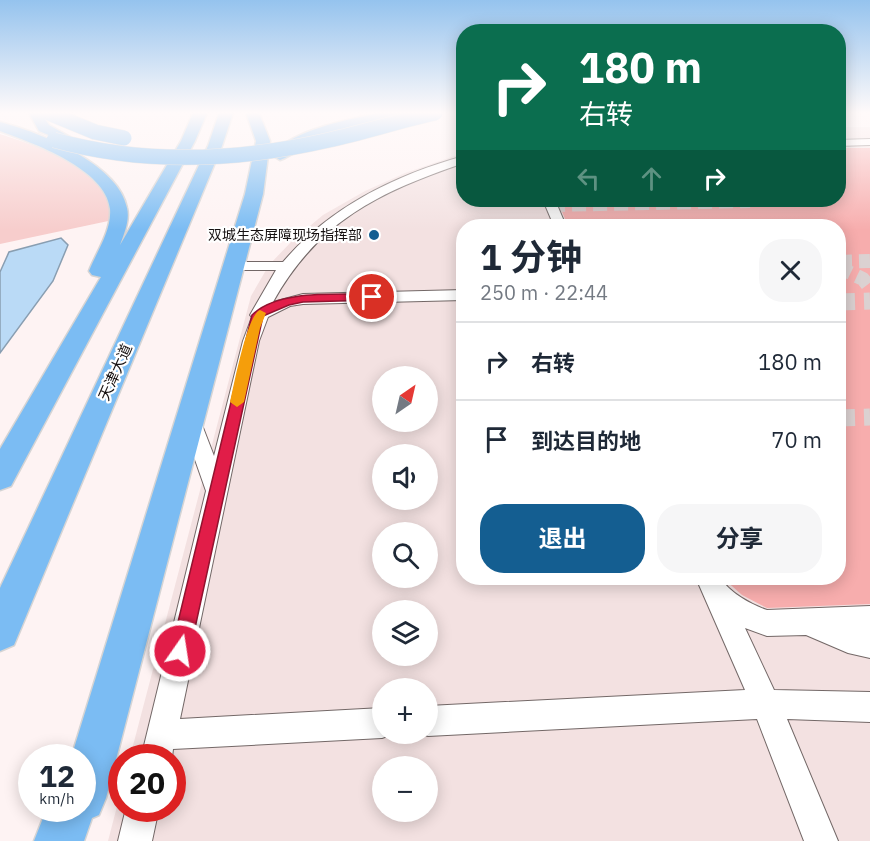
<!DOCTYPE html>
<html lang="zh">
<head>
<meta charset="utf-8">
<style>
  :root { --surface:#fff; --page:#f6f6f7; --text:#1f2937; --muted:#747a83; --line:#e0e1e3; --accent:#145e91 }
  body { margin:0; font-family:"IBM Plex Sans","Noto Sans SC",sans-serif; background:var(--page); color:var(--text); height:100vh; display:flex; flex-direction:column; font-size:22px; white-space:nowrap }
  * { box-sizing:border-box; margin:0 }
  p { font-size:20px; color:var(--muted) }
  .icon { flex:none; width:33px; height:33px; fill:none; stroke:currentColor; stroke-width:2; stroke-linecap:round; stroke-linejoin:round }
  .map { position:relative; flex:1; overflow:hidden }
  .side { position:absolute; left:456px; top:219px; width:390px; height:366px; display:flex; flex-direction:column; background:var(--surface); border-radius:24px; box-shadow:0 3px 15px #0003 }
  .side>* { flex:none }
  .banner { position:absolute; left:456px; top:24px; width:390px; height:183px; border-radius:24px; box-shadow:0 3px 15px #0003; background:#0b6e4f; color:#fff; overflow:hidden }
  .needle { width:39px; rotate:34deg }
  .buttons { position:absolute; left:372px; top:366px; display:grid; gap:12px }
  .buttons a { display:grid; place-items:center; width:66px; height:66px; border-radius:50%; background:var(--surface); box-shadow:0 3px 15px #0003; font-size:30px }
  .speed { position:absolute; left:18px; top:744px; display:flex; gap:12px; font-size:30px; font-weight:700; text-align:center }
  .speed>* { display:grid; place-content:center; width:78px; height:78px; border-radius:50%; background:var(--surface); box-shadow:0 3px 15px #0003; line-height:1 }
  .speed small { font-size:15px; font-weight:400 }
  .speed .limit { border:9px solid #d22; background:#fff; color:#111 }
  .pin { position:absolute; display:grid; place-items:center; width:51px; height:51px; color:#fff; margin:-26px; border:3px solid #fff; border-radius:50%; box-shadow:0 2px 6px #0007 }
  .me { position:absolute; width:66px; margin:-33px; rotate:13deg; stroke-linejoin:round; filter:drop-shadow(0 0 4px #0008) }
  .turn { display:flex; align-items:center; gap:21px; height:126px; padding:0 24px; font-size:27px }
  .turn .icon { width:78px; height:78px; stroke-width:2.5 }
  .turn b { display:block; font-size:42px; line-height:51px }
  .lanes { display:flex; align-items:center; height:57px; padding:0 24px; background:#0003; justify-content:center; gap:30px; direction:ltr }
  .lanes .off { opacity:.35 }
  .round { display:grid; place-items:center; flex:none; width:63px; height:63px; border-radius:24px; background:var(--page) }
  .summary { display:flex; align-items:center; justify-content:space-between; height:102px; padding:0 24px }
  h1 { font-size:36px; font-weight:700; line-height:45px }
  .primary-button { display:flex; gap:12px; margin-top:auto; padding:12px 24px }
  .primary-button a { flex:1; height:69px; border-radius:24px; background:var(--accent); color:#fff; font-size:24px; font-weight:700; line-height:69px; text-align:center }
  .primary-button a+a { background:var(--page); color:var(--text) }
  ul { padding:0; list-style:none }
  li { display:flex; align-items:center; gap:18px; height:78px; padding:0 24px; border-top:2px solid var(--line) }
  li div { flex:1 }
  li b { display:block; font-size:22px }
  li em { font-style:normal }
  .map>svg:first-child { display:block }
  .built { fill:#f3e1e1; fill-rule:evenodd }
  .green { fill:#f7cdcc }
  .water { fill:#badaf6; stroke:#899eb1; stroke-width:1.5 }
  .building { fill:#f7adad }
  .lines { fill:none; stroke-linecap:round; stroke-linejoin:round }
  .minor-tunnel-far1 { stroke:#dbd1d1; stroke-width:14; stroke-dasharray:14 7; stroke-linecap:butt }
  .minor-tunnel { stroke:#dbd1d1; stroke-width:17; stroke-dasharray:17 9; stroke-linecap:butt }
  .minor-casing { stroke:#736867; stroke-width:2 }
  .highway-casing { stroke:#d5d4d4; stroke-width:3 }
  .minor { fill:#fff; fill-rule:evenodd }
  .highway { fill:#7bbcf3; fill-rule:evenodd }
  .highway-bridge-casing { stroke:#d5d4d4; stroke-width:16; stroke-linecap:butt }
  .highway-bridge { stroke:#7bbcf3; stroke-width:15 }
  .route { fill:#e11d48; stroke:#92132f; stroke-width:1.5 }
  .slow { fill:#f59e0b }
  .poi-dot { fill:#145e91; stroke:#fff; stroke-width:2 }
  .labels { text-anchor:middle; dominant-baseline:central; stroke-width:4.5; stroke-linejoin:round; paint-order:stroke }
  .far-poi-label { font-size:14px; fill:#161111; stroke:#fff; text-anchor:end }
  .street-label { font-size:15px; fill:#161111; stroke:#fff }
</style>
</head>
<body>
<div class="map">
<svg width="870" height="841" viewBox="0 0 870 841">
  <rect width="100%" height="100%" fill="#fef3f3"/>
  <path class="built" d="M839 127H870V841H108L121 791 122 808H172V758L130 757 251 296 269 265 292 241 323 215 365 191 405 173 463 153 464 200H838ZM464 226H838V578H464ZM382 376H428V422H382ZM382 454H428V500H382ZM382 532H428V578H382ZM382 610H428V656H382ZM382 688H428V734H382ZM382 766H428V812H382Z"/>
  <path class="green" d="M0 134C28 143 99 166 110 196 112 203 112 212 113 220L0 244Z"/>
  <path class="water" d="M61 238 68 245 53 281 0 353V272L9 252Z"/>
  <path class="building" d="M838 148H870V604L767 608 742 595 723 578H838V226H568L557 200H838Z"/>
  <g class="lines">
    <path class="minor-tunnel-far1" d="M551 205 750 201
      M838 262 870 261
      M838 267 863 279 870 288"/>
    <path class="minor-tunnel" d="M838 302 870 301
      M838 418 870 417"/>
    <defs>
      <path id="minor" d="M870 139V145L838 146V140Z
        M464 156V163C379 192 318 221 273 302L303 294 464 290V300L303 304 290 306 268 317 259 341 180 719 382 708V734H393L382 738 173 749 172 758H141L206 491 180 417 183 412 190 410 197 412 214 456 243 341 252 317 250 315 276 270H233L226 266 233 262H283C330 207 395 175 464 156Z
        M543 200H555L566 226H554Z
        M696 578H721C728 592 752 605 767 610L870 606V658L848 653 806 635 767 636 745 628 774 690 870 692V722L787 719 838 841H804L757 719 428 736 422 734H428V706L745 690Z
        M126 808H159L152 841H118Z"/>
      <path id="highway" d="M29 113H41L49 125 70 137 63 141 39 131Z
        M193 113H207L195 141 11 486 0 490V449L101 277 92 275 89 271C96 253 112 230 110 209 106 169 33 143 0 131V122C39 132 119 164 127 208 130 220 124 234 120 245L181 141Z
        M219 113H233L222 146 14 645 0 651V588L208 146Z
        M246 113H259L270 141 263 194 106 798 99 815 92 818 84 841H34L47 808H82V758H71L245 194 256 141Z
        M379 113H401L399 116 325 136 285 158 280 160 272 155C293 129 348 120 379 113Z"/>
    </defs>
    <use href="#minor" class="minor-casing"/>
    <use href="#highway" class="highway-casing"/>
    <use href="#minor" class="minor"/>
    <use href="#highway" class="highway"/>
    <defs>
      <path id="highway-bridge" d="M49 113 95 132 124 138
        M54 140C144 165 238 161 329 140 365 132 399 121 435 113"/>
    </defs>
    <use href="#highway-bridge" class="highway-bridge-casing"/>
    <use href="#highway-bridge" class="highway-bridge"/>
  </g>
  <linearGradient id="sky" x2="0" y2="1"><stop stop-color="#95c3ee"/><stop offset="0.49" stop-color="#fffafa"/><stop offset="1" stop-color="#fffafa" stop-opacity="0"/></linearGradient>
  <rect width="870" height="230" fill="url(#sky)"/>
  <path class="route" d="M372 294 377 297 375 300 303 302 289 305 263 316 190 651 187 658 180 661 173 658 171 651 252 315C278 289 337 295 372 294Z"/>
  <path class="slow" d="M260 310 266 313 260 328 244 402 237 407 230 402C234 385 247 315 260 310Z"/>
  <circle class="poi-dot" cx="374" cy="235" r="6"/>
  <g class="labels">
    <g class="far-poi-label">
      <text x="362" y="235">双城生态屏障现场指挥部</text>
    </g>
    <g class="street-label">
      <text transform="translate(115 372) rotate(-66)">天津大道</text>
    </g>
  </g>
</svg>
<div class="buttons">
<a><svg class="needle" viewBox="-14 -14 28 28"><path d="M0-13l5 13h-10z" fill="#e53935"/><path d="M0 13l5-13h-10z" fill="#747a83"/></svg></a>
<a><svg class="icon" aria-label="sound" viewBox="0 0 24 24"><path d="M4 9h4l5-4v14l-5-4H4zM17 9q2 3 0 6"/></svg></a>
<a><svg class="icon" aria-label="search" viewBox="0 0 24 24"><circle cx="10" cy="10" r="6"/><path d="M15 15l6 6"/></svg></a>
<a><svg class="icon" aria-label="layers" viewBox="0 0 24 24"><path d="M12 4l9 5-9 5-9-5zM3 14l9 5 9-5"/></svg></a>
<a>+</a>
<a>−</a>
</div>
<div class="speed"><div>12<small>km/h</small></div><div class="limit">20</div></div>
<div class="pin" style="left:372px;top:297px;background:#d93025"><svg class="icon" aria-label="arrive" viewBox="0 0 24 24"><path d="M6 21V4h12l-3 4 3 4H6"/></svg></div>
<svg class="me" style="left:180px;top:651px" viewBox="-20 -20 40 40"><circle r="17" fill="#e11d48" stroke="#fff" stroke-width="3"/><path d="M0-11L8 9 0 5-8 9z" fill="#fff"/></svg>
<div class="banner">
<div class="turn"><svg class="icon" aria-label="right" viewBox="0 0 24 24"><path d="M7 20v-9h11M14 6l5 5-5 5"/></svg><div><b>180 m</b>右转</div></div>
<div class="lanes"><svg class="icon off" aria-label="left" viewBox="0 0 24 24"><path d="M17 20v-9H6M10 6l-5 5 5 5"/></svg><svg class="icon off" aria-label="ahead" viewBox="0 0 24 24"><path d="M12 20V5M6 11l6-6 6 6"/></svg><svg class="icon" aria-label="right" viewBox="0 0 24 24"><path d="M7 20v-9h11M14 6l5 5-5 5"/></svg></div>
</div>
<section class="side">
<div class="summary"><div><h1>1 分钟</h1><p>250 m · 22:44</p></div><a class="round"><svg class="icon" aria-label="close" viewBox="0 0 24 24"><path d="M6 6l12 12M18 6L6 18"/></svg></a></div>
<ul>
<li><svg class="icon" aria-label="right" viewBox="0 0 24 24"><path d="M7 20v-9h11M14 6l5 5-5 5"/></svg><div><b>右转</b></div><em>180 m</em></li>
<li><svg class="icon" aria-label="arrive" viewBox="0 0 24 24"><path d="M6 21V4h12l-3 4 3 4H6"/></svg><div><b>到达目的地</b></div><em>70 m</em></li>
</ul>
<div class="primary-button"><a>退出</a><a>分享</a></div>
</section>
</div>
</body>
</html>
